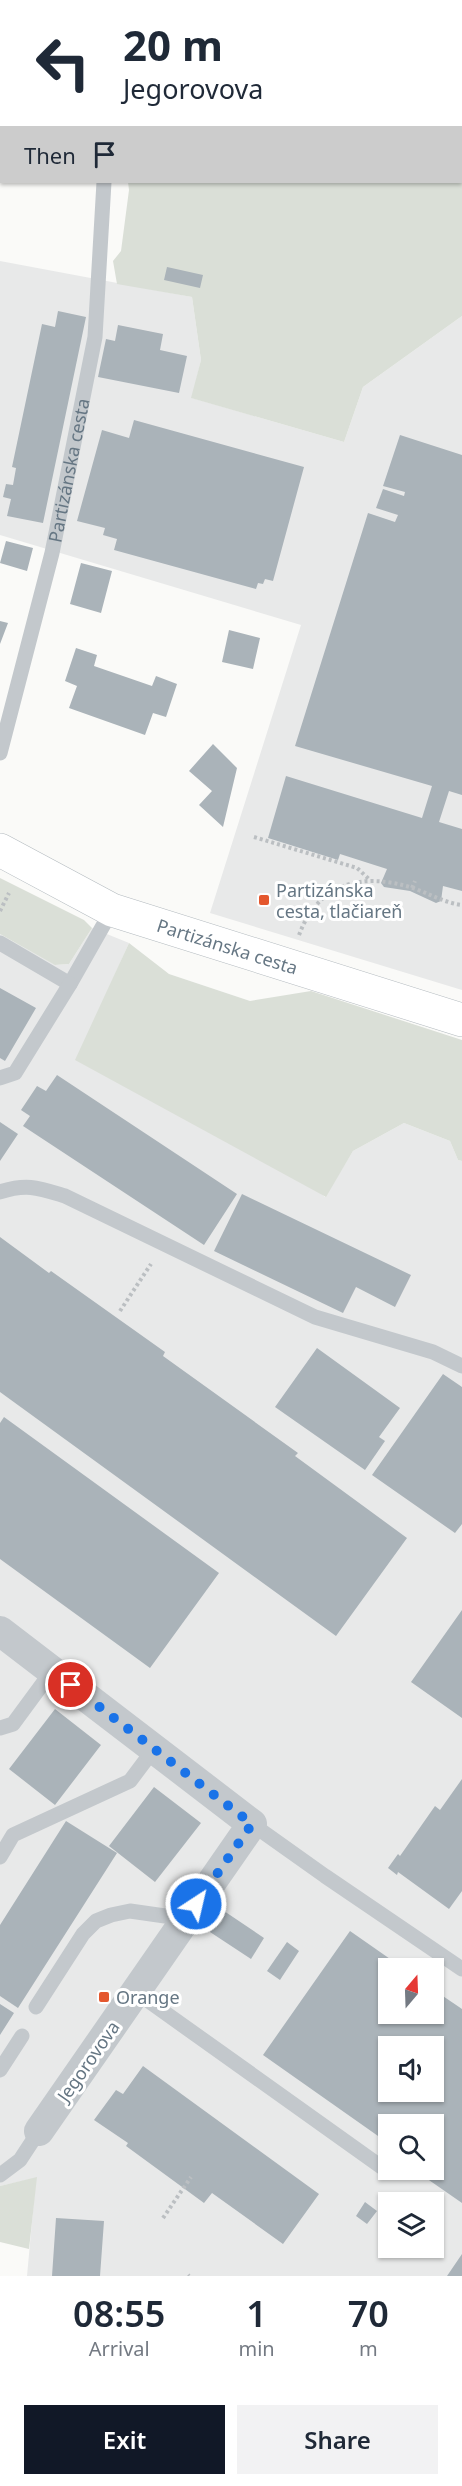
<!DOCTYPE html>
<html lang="en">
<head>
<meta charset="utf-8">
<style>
  :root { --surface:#fff; --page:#f2f2f3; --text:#1f2937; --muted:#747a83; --accent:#111827 }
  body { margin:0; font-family:"Noto Sans",sans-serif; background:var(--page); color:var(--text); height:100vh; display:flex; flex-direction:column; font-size:22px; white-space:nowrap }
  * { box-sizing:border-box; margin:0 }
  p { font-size:20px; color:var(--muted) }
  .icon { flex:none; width:33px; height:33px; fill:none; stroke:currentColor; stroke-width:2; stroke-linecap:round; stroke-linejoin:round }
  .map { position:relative; height:2276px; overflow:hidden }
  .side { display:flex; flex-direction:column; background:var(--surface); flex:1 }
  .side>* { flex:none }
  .guide { position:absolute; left:0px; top:0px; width:462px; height:183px; box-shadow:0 2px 4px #0004; background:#fff; color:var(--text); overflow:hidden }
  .needle { width:39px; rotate:19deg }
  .fabs { position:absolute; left:378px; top:1958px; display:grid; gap:12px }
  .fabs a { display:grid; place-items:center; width:66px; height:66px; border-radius:0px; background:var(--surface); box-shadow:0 2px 4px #0004; font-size:30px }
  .pin { position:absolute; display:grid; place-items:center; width:51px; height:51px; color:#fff; margin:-26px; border:3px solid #fff; border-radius:50%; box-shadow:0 2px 6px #0007 }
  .me { position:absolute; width:66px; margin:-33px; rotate:35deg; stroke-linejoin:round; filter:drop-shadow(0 0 4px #0008) }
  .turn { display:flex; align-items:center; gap:21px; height:126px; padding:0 24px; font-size:27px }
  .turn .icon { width:78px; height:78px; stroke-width:2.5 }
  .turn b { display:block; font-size:42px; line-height:51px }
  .then { display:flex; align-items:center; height:57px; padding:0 24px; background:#0003; gap:12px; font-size:22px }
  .eta { display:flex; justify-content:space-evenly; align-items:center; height:102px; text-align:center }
  .eta b { font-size:36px; font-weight:600; line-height:42px }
  .primary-button { display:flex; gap:12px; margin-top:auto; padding:12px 24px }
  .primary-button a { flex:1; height:69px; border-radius:0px; background:var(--accent); color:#fff; font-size:24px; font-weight:600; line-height:69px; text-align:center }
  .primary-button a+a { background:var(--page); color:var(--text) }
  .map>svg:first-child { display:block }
  .built { fill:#e8e9e9; fill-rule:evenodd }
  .green { fill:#dadfd7 }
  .building { fill:#aab3b9; fill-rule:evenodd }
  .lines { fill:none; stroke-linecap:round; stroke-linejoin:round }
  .secondary-casing { stroke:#b3babf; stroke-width:34 }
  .path { stroke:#bbbfc2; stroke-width:4; stroke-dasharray:3 3; stroke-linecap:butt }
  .lane { stroke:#c3c8cc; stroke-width:15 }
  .street { stroke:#c3c8cc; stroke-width:30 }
  .secondary { stroke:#fff; stroke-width:33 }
  .route { stroke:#1a73e8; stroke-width:10; stroke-dasharray:0 18 }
  .poi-dot { fill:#e4572e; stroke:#fff; stroke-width:2 }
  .labels { text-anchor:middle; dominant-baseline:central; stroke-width:6; stroke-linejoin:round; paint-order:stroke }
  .street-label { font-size:18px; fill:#657683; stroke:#fff }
  .poi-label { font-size:18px; fill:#657683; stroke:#fff; text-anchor:start }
</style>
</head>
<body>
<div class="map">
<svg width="462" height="2276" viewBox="0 0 462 2276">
  <rect width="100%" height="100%" fill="#fafaf8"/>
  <path class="built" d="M0 261 192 297 201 360 192 398 344 442 363 387 462 316V990L210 913 301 625 0 535Z
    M92 928 129 943 104 999 325 1197 353 1151 404 1123 450 1141 458 1160 462 1161V2276H27L36 2178 0 2186V934L56 965 69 964ZM388 1968H434V2013H388ZM388 2046H434V2091H388ZM388 2124H434V2169H388ZM388 2202H434V2247H388Z"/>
  <path class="green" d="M462 136V316L363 387 344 442 191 398 201 360 192 297 117 284 113 261 121 251 129 190 128 182H460Z
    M0 878 84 920 92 928 69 964 55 965 0 934Z
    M129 943 169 974 250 1001 311 991 462 1040V1161L458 1160 450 1141 404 1123 353 1151 326 1197 75 1060Z
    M37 2177 29 2249 0 2242V2186Z"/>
  <path class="building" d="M167 267 203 275 200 288 164 280Z
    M58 311 86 317 43 523 7 516 11 499 3 497 6 484 13 485 16 468 12 467 42 324 55 327Z
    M118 325 163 334 160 350 187 356 179 393 98 377 106 339 115 341Z
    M134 420 304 467 273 581 265 579 263 584 258 583 256 589 114 550 117 539 103 535 105 528 77 521 102 430 129 438Z
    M400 435 462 455V795L449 791 439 822 462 829V891L443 886 441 901 436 903 410 891 384 887 381 883 387 869 340 854 338 860 268 838 286 776 422 818 432 786 295 746 368 513 395 522 398 515 376 508 383 489 404 496 405 492 383 486Z
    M6 541 33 548 27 571 0 563Z
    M81 563 112 571 101 613 70 604Z
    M0 621 8 623 0 644Z
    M229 630 260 638 253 669 222 662Z
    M76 648 97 655 94 666 152 686 156 676 177 684 166 717 153 713 145 735 69 708 77 686 65 681Z
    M213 744 237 768 223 827 199 805 212 791 189 771Z
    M0 988 36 1008 5 1061 0 1058Z
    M57 1075 237 1194 204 1245 23 1126 30 1116 21 1110 37 1086 46 1091Z
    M0 1122 18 1134 0 1161Z
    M242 1194 411 1275 395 1307 356 1287 343 1313 214 1251Z
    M0 1237 49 1273 51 1271 165 1352 163 1356 298 1453 295 1456 407 1538 336 1636 0 1392Z
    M317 1348 400 1408 379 1437 385 1441 365 1470 275 1407Z
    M443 1374 462 1387V1524L455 1533 372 1475Z
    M4 1417 219 1573 150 1668 0 1559V1423Z
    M462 1610V1718L411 1682Z
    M55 1709 101 1745 55 1805 9 1769Z
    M462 1779V1891L449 1909 398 1872 397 1875 388 1868 398 1854 400 1856 435 1806 440 1810Z
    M154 1787 201 1823 155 1882 109 1846Z
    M66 1821 117 1853 18 2008 0 1996V1925Z
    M224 1911 264 1938 251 1959 210 1932Z
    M350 1931 403 1968H388V2013H434V1990L462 2009V2203L413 2169H434V2124H388V2143L263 2055ZM388 2046H434V2091H388Z
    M287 1942 299 1951 280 1980 267 1971Z
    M0 2004 14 2013 0 2035Z
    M143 2066 319 2194 283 2244 212 2193 204 2203 126 2146 128 2143 94 2120 116 2090 123 2094Z
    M365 2202 377 2211 367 2224 356 2216Z
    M56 2218 104 2221 100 2276H52Z
    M462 2254V2276H447Z"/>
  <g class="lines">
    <defs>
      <g id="secondary">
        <path id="s2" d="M0 850 112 910 462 1020"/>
      </g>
    </defs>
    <use href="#secondary" class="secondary-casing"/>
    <path class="path" d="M254 837 357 868 370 880
      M412 888 415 881
      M0 911 9 893
      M299 935C319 882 362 872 413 888 430 894 445 903 462 905
      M120 1311 151 1264
      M163 2218 191 2177
      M188 2275 189 2276"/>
    <g class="lane">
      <path d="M253 0 259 2"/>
      <path d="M133 2 134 0"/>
      <path d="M460 43H462"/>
      <path id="s1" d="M0 753 52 553 95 337 104 182"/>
      <path d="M0 943 70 984 112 910"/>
      <path d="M0 1078 15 1073 70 984"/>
      <path d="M0 1192C27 1183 39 1188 65 1196L315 1317 433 1352 462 1366"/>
      <path d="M0 1728 13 1724 52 1671"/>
      <path d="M252 1824 325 1876 462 1969"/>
      <path d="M0 1857 13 1835 130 1781 154 1749"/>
      <path d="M136 1992 387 2171"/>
      <path d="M36 2007 83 1934 96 1921 111 1915 130 1911 186 1919"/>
      <path d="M0 2070 22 2036"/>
      <path d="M0 2175 20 2160 39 2131"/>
    </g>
    <path class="street" d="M0 1631 252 1824 39 2131"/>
    <use href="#secondary" class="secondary"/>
  </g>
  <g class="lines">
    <path class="route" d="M71 1685 252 1824 196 1904"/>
  </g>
  <g class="poi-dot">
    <rect x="258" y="894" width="12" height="12" rx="3"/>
    <rect x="98" y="1991" width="12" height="12" rx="3"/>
  </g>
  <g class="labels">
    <g class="street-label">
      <text stroke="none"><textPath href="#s1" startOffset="291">Partizánska cesta</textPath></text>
      <text stroke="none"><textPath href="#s2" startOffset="248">Partizánska cesta</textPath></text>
      <text transform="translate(88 2061) rotate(-55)">Jegorovova</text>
    </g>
    <g class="poi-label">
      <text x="276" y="890">Partizánska<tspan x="276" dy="21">cesta, tlačiareň</tspan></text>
      <text x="116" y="1997">Orange</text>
    </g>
  </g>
</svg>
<div class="fabs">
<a><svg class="needle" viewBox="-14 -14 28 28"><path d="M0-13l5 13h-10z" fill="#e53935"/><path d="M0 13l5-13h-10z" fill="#747a83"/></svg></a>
<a><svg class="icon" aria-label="sound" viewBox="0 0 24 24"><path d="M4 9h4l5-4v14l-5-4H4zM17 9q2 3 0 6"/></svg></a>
<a><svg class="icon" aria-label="search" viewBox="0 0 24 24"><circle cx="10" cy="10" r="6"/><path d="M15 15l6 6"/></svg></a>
<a><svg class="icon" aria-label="layers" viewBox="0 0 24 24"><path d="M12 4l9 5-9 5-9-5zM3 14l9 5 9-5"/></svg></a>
</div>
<div class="pin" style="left:71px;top:1685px;background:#d93025"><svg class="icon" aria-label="arrive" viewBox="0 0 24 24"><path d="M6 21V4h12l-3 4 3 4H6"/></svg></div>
<svg class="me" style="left:196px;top:1904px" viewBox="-20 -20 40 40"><circle r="17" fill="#1a73e8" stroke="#fff" stroke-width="3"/><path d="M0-11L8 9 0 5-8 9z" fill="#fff"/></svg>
<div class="guide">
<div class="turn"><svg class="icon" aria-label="left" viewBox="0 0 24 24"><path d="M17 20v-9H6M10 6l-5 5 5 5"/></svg><div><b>20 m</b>Jegorovova</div></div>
<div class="then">Then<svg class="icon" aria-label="arrive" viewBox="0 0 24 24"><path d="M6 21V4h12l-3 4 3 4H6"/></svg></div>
</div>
</div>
<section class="side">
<div class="eta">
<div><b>08:55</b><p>Arrival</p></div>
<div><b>1</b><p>min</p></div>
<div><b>70</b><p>m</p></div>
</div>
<div class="primary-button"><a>Exit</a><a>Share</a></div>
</section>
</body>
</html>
